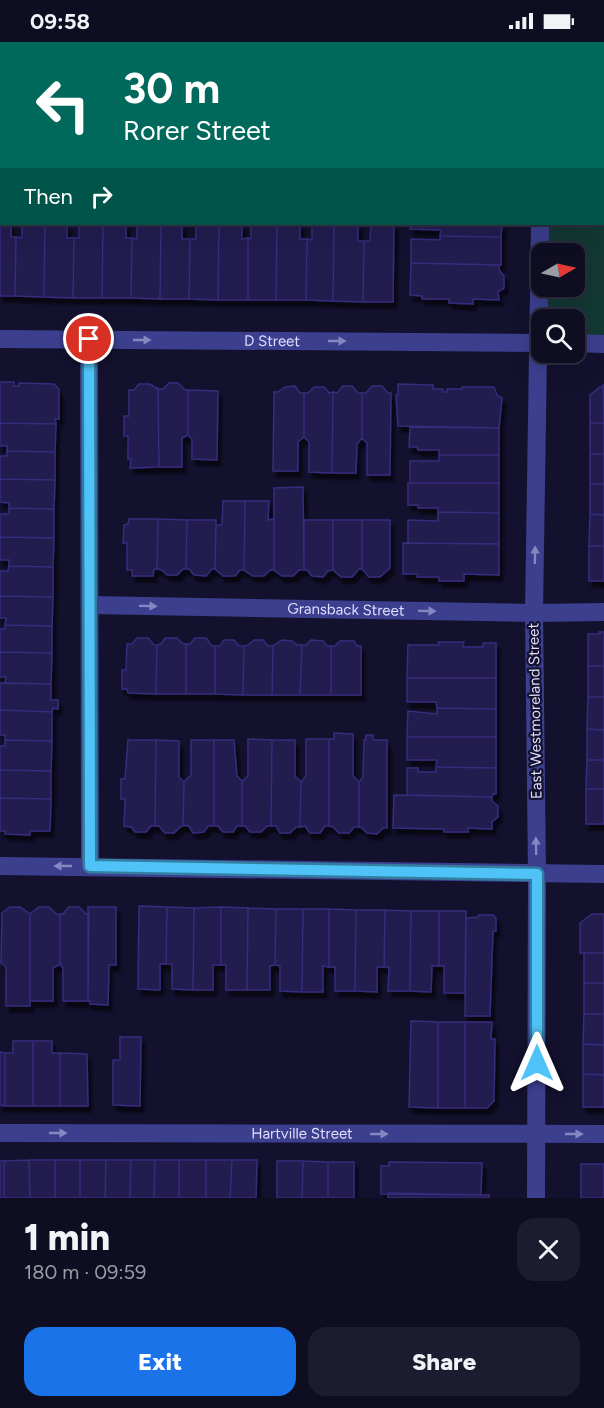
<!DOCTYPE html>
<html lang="en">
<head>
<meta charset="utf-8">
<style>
  :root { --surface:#0e0d22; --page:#1c1b2f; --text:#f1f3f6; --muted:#9b9ca5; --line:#2e2d40; --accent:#1a73e8 }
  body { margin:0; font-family:Figtree,sans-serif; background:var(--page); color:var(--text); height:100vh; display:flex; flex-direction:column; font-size:22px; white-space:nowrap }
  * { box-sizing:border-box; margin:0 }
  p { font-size:20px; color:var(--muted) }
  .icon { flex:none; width:33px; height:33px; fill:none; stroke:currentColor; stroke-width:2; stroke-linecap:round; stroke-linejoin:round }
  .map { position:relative; height:1156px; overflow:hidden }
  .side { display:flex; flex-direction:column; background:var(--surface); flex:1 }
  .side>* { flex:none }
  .guide { position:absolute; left:0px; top:0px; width:604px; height:183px; box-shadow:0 6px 24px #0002,0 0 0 2px var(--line); background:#00695c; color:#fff; overflow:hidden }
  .needle { width:39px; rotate:81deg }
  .tools { position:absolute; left:531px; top:201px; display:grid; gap:12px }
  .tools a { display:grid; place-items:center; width:54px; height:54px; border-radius:12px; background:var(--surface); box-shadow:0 6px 24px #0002,0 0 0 2px var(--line); font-size:30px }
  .pin { position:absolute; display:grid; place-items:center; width:51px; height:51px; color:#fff; margin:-26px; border:3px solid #fff; border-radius:50%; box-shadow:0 2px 6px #0007 }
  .me { position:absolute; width:66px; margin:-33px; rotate:0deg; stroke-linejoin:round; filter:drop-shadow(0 0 4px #0008) }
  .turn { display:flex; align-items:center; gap:21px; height:126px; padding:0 24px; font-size:27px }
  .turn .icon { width:78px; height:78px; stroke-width:2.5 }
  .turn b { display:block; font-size:42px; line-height:51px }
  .then { display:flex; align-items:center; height:57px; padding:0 24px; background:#0003; gap:12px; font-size:22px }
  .round { display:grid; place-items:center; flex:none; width:63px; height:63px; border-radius:18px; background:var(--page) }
  .head { display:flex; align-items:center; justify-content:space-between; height:102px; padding:0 24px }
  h1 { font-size:36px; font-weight:800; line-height:45px }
  .primary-button { display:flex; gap:12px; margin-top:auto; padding:12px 24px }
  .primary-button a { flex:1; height:69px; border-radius:18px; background:var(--accent); color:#fff; font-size:24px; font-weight:800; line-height:69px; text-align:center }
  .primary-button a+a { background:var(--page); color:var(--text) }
  .status { display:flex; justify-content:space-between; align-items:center; height:42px; padding:0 30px; background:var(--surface); direction:ltr }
  .status svg { height:16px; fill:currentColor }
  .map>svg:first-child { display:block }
  .green { fill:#143834; fill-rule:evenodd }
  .building { fill:#221c50; stroke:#362d7c; stroke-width:1.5; filter:url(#shadow) }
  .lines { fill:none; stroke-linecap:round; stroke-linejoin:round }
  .street { stroke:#3b3f8e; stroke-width:18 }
  .oneway { fill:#8587c1 }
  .route-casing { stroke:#337fa1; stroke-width:15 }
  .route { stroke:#4fc3f7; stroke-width:10 }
  .labels { text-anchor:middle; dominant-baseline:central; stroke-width:4.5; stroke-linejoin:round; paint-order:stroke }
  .street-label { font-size:15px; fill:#dfdeff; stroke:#13112e }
</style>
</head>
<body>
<div class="status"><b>09:58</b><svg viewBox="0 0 49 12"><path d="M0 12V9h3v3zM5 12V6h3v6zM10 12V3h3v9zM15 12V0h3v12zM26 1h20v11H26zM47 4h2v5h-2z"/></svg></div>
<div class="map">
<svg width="604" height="1156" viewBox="0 0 604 1156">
  <defs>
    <filter id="shadow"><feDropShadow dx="3.5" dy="6" stdDeviation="1.5" flood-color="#0009"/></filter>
  </defs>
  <rect width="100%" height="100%" fill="#13112e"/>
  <path class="green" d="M542 0H604V302L575 301 574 278H542L540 182H603V2ZM542 212H574V244H542Z"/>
  <path class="building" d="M363 0H501L363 2Z
    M0 63H2V138H0Z
    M0 167 2 182H11V195H16L15 254H0Z
    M22 182H45L44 255 15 254 16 195 22 196Z
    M45 182H67V196H74L73 256 44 255Z
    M79 182H103L102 256H73L74 196H79Z
    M103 182H126V196H132L131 256H102Z
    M137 182H161L160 257 131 256 132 196 137 197Z
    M161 182H182V197H190L189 257H160Z
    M196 182H219L218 258 189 257 190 197H196Z
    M219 182H242V197L248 196V258H218Z
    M251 182H277L276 258H248V196L251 197Z
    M277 182H300V197H307L306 258H276Z
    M312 182H334L333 259 306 258 307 197 312 198Z
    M334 182H358V199H364L363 260 333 259Z
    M371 182H394L393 260H363L364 199H370Z
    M411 182H502L501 195 440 194 441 188 410 187Z
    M440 194 501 195V223L411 221V197L440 198Z
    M411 221 499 223V228L504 234V246L498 250 499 258 473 257V262L449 261V257H422V254L410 253Z
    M0 340H14V344H19V341L54 342 59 347V377H55L56 382 0 381Z
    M169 341H178L185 348H188V393L182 396V425H159L158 347H163Z
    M139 342H150L158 347 159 425 130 426 131 417H128V394H124V374H129V348H134Z
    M398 342 433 343V347H443V350H447V347H462V345H494L497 353 502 356 499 386 398 384 396 353H398Z
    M603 342 604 381H590V353L600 345H603Z
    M295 344 300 351H304V395L298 400V429H273L274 350H278L285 345Z
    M343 344H352L358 351H362V396L357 402 356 431H332L333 350 337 351Z
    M372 344H382L388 351H391L390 433H367V401L362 396V351H366Z
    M314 345H324L329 351 333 350 332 431 309 430V400L304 395V351H308Z
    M188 348 218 349 217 418 192 417V397L188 393Z
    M0 381 56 382 55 410 7 409V404H0Z
    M590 381H604V412H590Z
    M410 385 499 386V413H439V408H418L417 405H409Z
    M7 409 55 410V438L0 437V414H7Z
    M590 412H604V442H590Z
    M439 413H499V441H410V419H439Z
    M0 437 55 438 54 467 9 466V461L0 460Z
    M408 441H499V471L438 470V466H418V463H408Z
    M590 442H604V473L590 472Z
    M303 445 304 528H299L293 534H282L274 528V446Z
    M223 459H245L244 528H240L235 534H223L215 527 216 483H222Z
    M245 459H269L268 478 274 477V528H270L264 534H253L244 528Z
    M9 466 54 467V496L0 495V472H9Z
    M438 470 499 471V502L408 501V478L438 479Z
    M590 472 604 473V504H589Z
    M129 477H158L157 527H154L153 534H132V528H127V501H123L124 483 128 482Z
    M158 477 187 478 186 527H183L177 533H167L162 528 157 527Z
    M187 478H216L215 527H212L206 534 194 533 189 527H186Z
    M304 478H333V528L328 529 323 535 312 534 307 528H304Z
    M333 478H362V527H359L352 535H341L333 528Z
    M362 478H390V526L380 535H369L362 527Z
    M0 495 54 496 53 525 9 524V518H0Z
    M403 501 499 502V533L464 532V539H439V535H417L418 532H403Z
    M589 504H604V539H589Z
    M9 524 53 525V555L0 554V529H8Z
    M0 554 53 555 52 584 5 583 6 576H0Z
    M5 583 52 584V611L0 610V587H5Z
    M599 590H604V624H588V592H600Z
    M137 596H148L154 603H157L156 652 128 651 127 647H122V628H126L127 602H132Z
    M165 596H177L183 602H186V652H156L157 603 161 602Z
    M195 596H206L212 604H215V652H186V602H190Z
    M224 598H234L239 604H244L243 653 215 652V604H220Z
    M254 598H263L268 604H273L272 653H243L244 604 248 603Z
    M282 598 292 599 297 603H302L300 653H272L273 604Z
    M311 598 323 599 327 604H331V653H300L302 603H306Z
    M340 599H354L357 604H361V653H331V604H335Z
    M438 600H464L463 605H483V601H496V636H407L408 603H439Z
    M0 610 52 611 51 642 5 641 6 635H0Z
    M588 624H604V655H588Z
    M407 636H496V667L437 666 436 660H407Z
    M0 641 51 642V658H58V667L53 666 52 670 0 668Z
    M588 655H604V688L587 687Z
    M437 666 496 667V695H407L408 669 437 672Z
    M0 668 52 670V699L5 698V693H0Z
    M587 687 604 688V718H587Z
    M334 691 353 692V734L359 740V785H354L349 791H339L333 785 329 784V697H334Z
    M366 693H373V698H387V786H383L377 792 367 791 361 785H359V740L363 735 364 698H366Z
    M407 695H496V726L436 725 437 718H407Z
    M248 697 272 698 271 784H267L261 790H250L245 784H242V739L248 734Z
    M306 697H329V784H325L320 791H310L305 784 300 785 301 740 306 734Z
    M5 698 52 699 51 729 0 728V704H5Z
    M128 698H156L155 784H151L146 790H135L131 785 124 784 125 757H121V737H125Z
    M156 698 179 699V735L184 740 183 784 180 785 174 791H165L159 784H155Z
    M191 698H214V784H208L204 790 193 791 189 784 183 783 184 740 191 733Z
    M214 698H234L237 734 242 739V784H237L233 790H223L218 784H214Z
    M272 698H295V734L301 740 300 785H296L290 791H280L276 784H271Z
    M587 718H604V747H586Z
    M436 725 496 726V752H493L492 755 407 753V726H418V730H436Z
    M0 728 51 729V757L0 756Z
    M586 747H604V782H586Z
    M394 753 492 755V759L498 764V775L492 780V787L468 786V790H444V787L393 786Z
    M0 756 51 757 50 789H30V793L5 792V789H0Z
    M139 864 167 865 166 922H160V948L138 947Z
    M10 865H20L30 872V964H6V925L1 921 2 871Z
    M39 865H49L56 872H60V922L53 926V959H30V872Z
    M69 865H79L86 872 89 871 88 959H63V926L60 922V872H63Z
    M88 865H116V923H109L108 963 90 962V959H88Z
    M167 865 194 866 193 948 172 947V922H166Z
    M221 865 248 866 247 948H226V923H221Z
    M221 865V923H213V948H193L194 866Z
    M248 866 276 867 275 923 270 924V948H247Z
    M276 867H303L302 950 280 949V924L275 923Z
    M303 867H329V925L323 924V950H302Z
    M329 867 356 868 355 949H335V925H329Z
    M356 868H385L384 925H377V950L355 949Z
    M385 868 411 869 410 949H388L389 925H384Z
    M411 869H439V924H432L431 950 410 949Z
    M439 869H466L465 951H444V924H439Z
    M592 872H604V911H580V881Z
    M479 873H493L496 876V889H493L490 974H465L466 876 478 875Z
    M584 911H604V941H584Z
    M584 941H604V972H584Z
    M584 972H604V1003L583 1002Z
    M411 979 438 980V1066L409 1065Z
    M438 980H465V1066H438Z
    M465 980H492L491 997H495L494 1059 487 1066H465Z
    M120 995H141L140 1064 113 1063V1018H120Z
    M13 999H33V1064H5V1011H13Z
    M33 999H52V1011H60V1064H33Z
    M583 1002 604 1003V1033L583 1032Z
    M0 1010 5 1011V1064L0 1063Z
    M60 1011 87 1012 88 1064H60Z
    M583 1032 604 1033V1065H583Z
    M29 1118 30 1156H4V1119Z
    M29 1118H55V1156H30Z
    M55 1118H80V1156H55Z
    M80 1118H106L105 1156H80Z
    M106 1118H131L130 1156H105Z
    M131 1118H155L154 1156H130Z
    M155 1118H179V1156H154Z
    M179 1118H206V1156H179Z
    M206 1118H232L230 1156H206Z
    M232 1118H257L256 1156H230Z
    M0 1119H4V1156H0Z
    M277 1119H303L302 1156H277Z
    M303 1119 328 1120V1156H302Z
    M328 1120H354V1156H328Z
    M389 1120 482 1121 481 1153 381 1152V1124H389Z
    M581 1122H604V1156H581Z
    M388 1151 481 1153H489V1156H388Z"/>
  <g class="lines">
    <g class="street">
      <path d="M541 2V0"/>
      <path d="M0 37H2"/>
      <path id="s1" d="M0 297 542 301"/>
      <path d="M89 297 90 824"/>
      <path d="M574 301 604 302"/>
      <path id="s2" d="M90 563 534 571 604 570"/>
      <path d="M0 824 604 832"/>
      <path id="s3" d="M0 1091 604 1092"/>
      <path d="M536 1156 537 832 534 571 540 182"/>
    </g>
  </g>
  <defs><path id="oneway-solid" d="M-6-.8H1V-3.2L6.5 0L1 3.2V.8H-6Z" transform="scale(1.5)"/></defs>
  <g class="oneway">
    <use href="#oneway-solid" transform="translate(142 298)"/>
    <use href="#oneway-solid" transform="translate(337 299)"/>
    <use href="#oneway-solid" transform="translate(535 513) rotate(-89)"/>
    <use href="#oneway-solid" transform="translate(148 564) rotate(1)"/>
    <use href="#oneway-solid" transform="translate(427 569) rotate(1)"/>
    <use href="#oneway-solid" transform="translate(536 804) rotate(-91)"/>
    <use href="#oneway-solid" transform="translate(63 824) rotate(-180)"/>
    <use href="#oneway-solid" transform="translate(58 1091)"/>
    <use href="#oneway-solid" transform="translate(379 1092)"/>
    <use href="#oneway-solid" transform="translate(574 1092)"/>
  </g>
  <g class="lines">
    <defs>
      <path id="route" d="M89 297 90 824 537 832V1021"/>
    </defs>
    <use href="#route" class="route-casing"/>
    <use href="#route" class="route"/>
  </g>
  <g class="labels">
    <g class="street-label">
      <text stroke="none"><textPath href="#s1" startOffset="272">D Street</textPath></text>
      <text stroke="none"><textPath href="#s2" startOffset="256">Gransback Street</textPath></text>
      <text transform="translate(535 669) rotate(-91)">East Westmoreland Street</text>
      <text stroke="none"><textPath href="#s3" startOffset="302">Hartville Street</textPath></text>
    </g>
  </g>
</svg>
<div class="tools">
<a><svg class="needle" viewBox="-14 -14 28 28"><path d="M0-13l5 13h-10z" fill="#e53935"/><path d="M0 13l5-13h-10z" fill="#9b9ca5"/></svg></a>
<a><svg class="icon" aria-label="search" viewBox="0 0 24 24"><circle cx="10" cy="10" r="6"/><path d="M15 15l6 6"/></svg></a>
</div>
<div class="pin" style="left:89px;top:297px;background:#d93025"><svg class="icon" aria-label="arrive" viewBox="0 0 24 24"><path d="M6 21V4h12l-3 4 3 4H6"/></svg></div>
<svg class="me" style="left:537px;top:1021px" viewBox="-20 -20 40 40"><path d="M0-17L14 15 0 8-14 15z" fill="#4fc3f7" stroke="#fff" stroke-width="4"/></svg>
<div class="guide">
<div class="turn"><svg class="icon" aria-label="left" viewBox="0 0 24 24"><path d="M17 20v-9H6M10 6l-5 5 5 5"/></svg><div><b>30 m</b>Rorer Street</div></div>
<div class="then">Then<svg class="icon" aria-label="right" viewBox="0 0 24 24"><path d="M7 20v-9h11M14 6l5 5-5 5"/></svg></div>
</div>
</div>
<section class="side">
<div class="head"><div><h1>1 min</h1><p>180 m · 09:59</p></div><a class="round"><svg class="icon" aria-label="close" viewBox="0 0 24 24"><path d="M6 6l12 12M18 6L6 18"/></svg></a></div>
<div class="primary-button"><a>Exit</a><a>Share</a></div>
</section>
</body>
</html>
